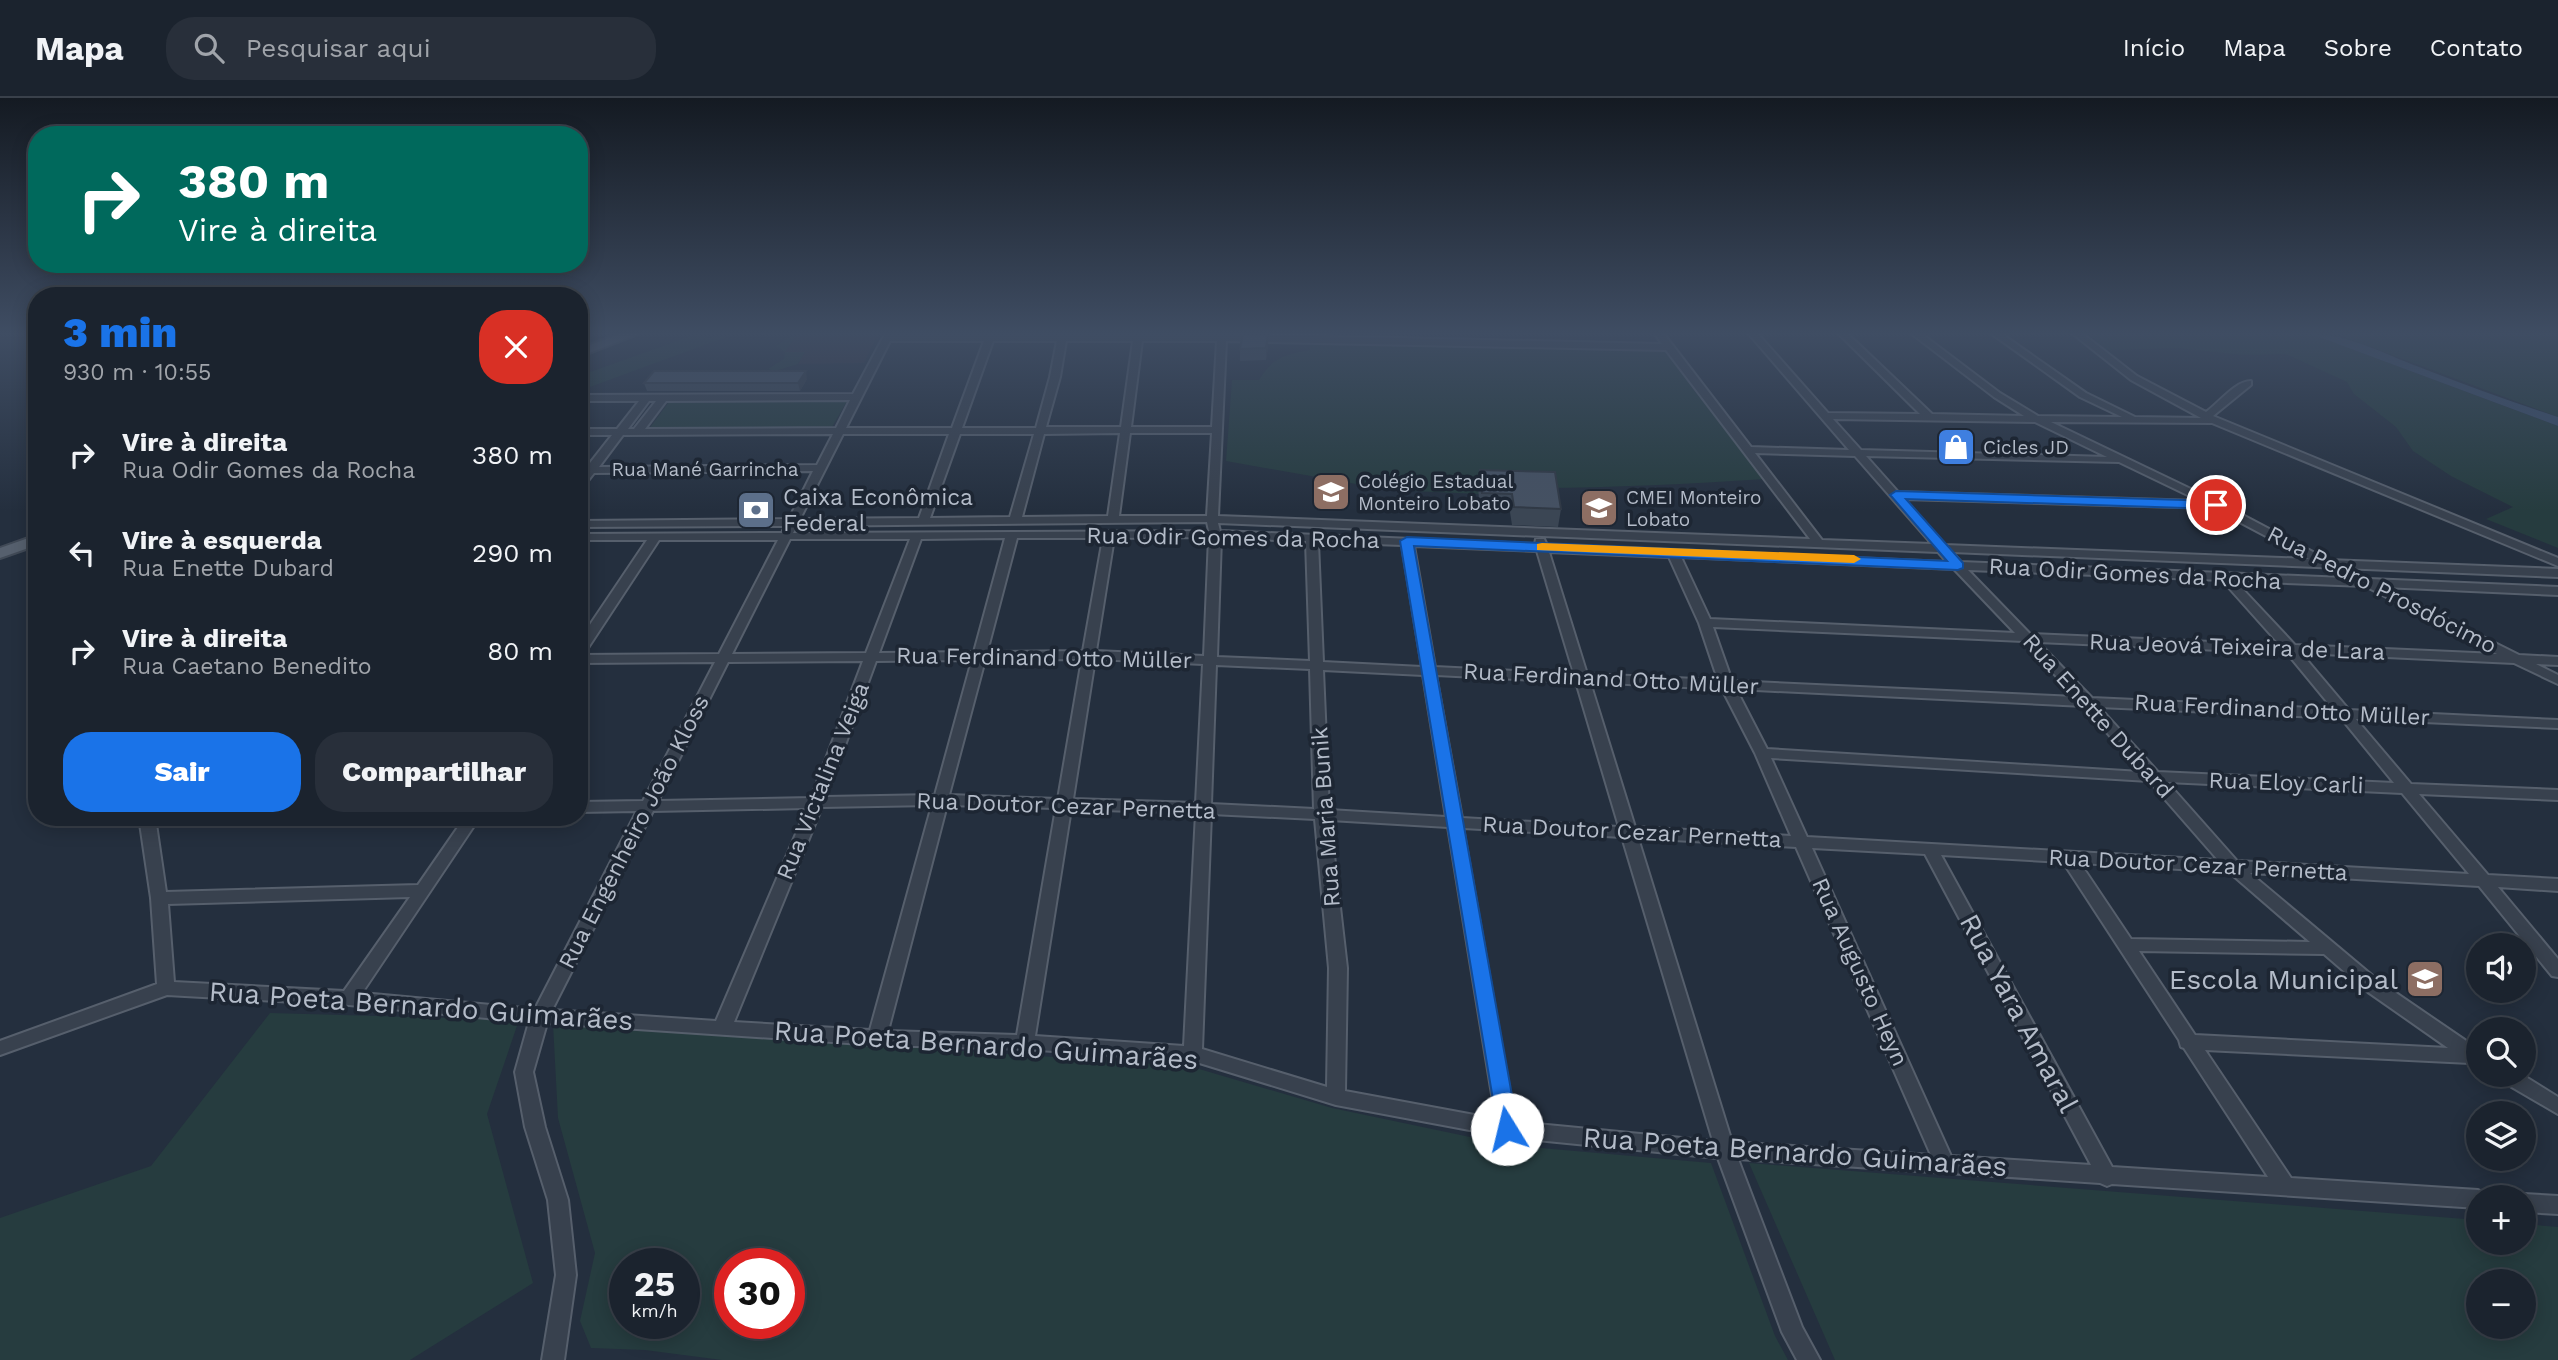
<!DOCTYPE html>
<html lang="pt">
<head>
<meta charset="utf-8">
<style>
  :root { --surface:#1b232e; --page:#282f3a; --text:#f1f3f6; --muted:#a0a4aa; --line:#39404a; --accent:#1a73e8 }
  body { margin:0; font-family:"Work Sans",sans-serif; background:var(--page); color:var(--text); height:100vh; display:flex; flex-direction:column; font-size:26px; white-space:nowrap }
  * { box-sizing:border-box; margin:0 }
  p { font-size:23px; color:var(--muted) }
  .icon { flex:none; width:38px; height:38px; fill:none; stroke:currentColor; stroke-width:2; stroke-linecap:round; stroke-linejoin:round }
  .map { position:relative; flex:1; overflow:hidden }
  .sheet { position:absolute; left:28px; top:189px; width:560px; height:539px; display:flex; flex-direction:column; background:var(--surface); border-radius:28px; box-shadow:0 4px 18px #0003,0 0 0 2px var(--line) }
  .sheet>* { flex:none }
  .hud { position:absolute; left:28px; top:28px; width:560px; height:147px; border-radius:28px; box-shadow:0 4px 18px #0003,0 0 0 2px var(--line); background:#00695c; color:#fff; overflow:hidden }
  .tools { position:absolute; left:2466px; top:835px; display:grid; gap:14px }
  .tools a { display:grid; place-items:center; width:70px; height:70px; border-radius:50%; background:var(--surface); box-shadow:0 4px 18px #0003,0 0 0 2px var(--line); font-size:35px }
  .speed { position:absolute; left:609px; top:1150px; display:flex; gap:14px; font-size:35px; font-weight:700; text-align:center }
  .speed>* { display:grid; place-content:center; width:91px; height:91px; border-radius:50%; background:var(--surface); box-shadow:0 4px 18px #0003,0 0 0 2px var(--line); line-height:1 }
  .speed small { font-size:18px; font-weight:400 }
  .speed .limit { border:10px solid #d22; background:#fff; color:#111 }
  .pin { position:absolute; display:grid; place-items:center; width:60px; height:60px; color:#fff; margin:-30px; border:4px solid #fff; border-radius:50%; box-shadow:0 2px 7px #0007 }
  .me { position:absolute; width:77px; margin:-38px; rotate:351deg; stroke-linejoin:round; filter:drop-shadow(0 0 5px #0008) }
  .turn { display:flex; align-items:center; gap:24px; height:147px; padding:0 35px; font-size:32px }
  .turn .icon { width:91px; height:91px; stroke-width:2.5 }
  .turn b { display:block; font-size:49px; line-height:60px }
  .round { display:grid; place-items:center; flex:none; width:74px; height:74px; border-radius:28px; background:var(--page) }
  .head { display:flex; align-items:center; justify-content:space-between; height:119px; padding:0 35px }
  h1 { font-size:42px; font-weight:800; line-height:52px; color:var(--accent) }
  .cta { display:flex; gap:14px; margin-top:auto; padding:14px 35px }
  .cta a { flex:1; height:80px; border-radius:28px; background:var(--accent); color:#fff; font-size:28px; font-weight:800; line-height:80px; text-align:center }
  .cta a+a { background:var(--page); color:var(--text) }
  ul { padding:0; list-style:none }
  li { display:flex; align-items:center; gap:21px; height:98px; padding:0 35px }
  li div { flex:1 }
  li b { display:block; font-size:26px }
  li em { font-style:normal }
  header { display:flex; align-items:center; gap:42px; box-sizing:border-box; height:98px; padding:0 35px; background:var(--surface); border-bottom:2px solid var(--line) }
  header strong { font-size:33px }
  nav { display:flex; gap:38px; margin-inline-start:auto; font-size:24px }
  .search { width:490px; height:63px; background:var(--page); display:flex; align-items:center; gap:18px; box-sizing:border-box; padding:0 24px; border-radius:28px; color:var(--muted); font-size:26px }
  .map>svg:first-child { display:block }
  .medical { fill:#32303f }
  .green { fill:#263c3f; fill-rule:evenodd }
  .water { fill:#394c67 }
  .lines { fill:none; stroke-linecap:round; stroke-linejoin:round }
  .minor-casing { stroke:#565f6c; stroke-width:4 }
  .major-casing { stroke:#414a57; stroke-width:4 }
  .minor { fill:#38414e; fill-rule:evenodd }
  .major { fill:#56606e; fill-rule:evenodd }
  .wall { fill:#3b4654 }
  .shaded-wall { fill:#303945 }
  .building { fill:#455162; stroke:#303945; stroke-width:2 }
  .route { fill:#1a73e8; stroke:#114b97; stroke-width:2 }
  .slow { fill:#f59e0b }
  .labels { text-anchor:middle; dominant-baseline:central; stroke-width:7; stroke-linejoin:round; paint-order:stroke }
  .far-poi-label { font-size:19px; fill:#b4bcc9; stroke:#1d2633; text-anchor:start }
  .far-street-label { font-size:19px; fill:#b4bcc9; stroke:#1d2633 }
  .poi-label { font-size:23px; fill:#b4bcc9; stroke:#1d2633; text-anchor:start }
  .street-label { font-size:23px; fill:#b4bcc9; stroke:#1d2633 }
  .near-poi-label { font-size:28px; fill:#b4bcc9; stroke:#1d2633; text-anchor:end }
  .near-street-label { font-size:28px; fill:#b4bcc9; stroke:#1d2633 }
</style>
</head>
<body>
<header>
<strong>Mapa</strong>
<div class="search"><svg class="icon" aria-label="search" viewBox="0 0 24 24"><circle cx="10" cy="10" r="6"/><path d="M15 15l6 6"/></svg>Pesquisar aqui</div>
<nav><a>Início</a><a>Mapa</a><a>Sobre</a><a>Contato</a></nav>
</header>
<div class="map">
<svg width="2558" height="1262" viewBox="0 0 2558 1262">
  <rect width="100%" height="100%" fill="#242f3e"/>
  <path class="medical" d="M797 236H878L864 265 798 266 805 254H785Z"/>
  <path class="green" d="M697 236 708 240 734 236 579 293V278Z
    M2089 236H2311L2558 328V450L2486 421 2513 409 2451 378 2413 353 2396 329 2354 296 2347 284 2286 256 2243 257 2177 250 2106 252Z
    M2336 236H2558V319Z
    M791 238H796L785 254H805L798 266 775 273 768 271 784 261 785 254 776 248Z
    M1310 243 1671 251 1692 290 1765 381C1669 387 1575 392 1479 389V396L1390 392 1226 363 1232 282H1259C1273 259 1284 257 1310 252Z
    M847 303 832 329 649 331 669 304Z
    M270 915 519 922 487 1016 533 1185 410 1262H0V1120L151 1068Z
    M553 926 1189 968 1332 1010 1508 1047 1711 1065 1775 1238 1788 1262H722L645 1252 591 1250 580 1223 595 1155 558 1020ZM625 1166H684V1225H625ZM730 1166H789V1225H730Z
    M1749 1065 2478 1122V1144H2524V1126L2558 1129V1262H1835ZM2478 1183H2524V1228H2478Z"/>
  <path class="water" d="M2311 236C2349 236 2384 256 2419 269 2465 287 2512 304 2558 319V328Z"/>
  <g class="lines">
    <defs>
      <path id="minor" d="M885 236H1226L1662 246 1655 236H1664L1751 349 1849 352 1749 236H1758L1828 315 1920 316 1839 236H1848L1932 316 2024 318 1994 299 1912 236H1922L2000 295 2038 318 2122 319 2080 299 1992 236H2002L2086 295 2135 319 2201 320 2131 282 2073 236H2083L2137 278 2206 314C2219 305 2235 283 2251 283V287L2213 318 2558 460V468L2212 325 2051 324 2220 405 2328 462 2558 471V479L1952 454 1961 464 2558 489V497L2383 489 2519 557 2558 559V567L2536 566 2558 577V586L2514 565 2301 555 2349 612 2558 622V630L2356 621 2411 686 2558 692V702L2419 696 2488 777 2558 781V793L2498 789 2558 861V879L2552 878 2479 788 2250 775 2380 884 2478 951V968L2470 965 2205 952 2291 1080 2478 1092 2485 1095 2487 1099H2478V1110L2112 1086 2107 1088 2100 1085 1738 1061 1802 1229 1820 1262H1797L1782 1234 1718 1060 1507 1039 1336 1007 1193 963 1025 951 877 947 547 925 533 974 545 1029 568 1102 576 1177 564 1262H542L556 1177 548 1102 525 1029 515 974 529 924 349 907 167 897 0 957V943L157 886 151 800 139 719H155L166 794 418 787 465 719H480L362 895 535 911 637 713 579 714V704L643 703 715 564 579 565V557L719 556 778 442H659L584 556 579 557V543L647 442H579V436L782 435 785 428 579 429V423L789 421 813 373 594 375 583 389 579 390V379L612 337H579V331H617L639 303H579V297L853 296ZM890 243H984L952 330H846ZM993 243H1057L1050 279 1036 330H962ZM1066 243H1133L1121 329H1046L1060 279ZM1142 243H1217L1212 329H1131ZM1226 243 1666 252 1810 441 1218 418ZM850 302 836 330 645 331 666 303ZM649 303H656L634 331H628ZM1833 321 2035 324 2107 359 1861 352ZM1120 335 1108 418 1022 419 1044 336ZM1130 335H1212L1207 418H1119ZM833 336 817 367 599 369 623 337ZM843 336H949L919 420 800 421ZM960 336H1034L1010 419 930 420ZM1755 355 1855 358 1932 446 1822 442ZM1866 358 2119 364 2200 403 1898 394ZM1904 401 2213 410 2309 461 1945 447ZM1207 424 1209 433 793 435 797 428ZM1218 425 1938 454 1947 464 1547 447 1544 441H1536L1535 446 1220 433ZM1209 439 1204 558 1096 553 1114 440ZM1005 440 974 554 879 555 921 441ZM1017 440H1103L1083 553 987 554ZM1221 440 1306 443 1310 563 1217 559ZM790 441H910L866 555 732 556ZM1318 444 1402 447 1422 569 1323 564ZM1414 448 1537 453 1574 576 1435 569ZM1549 454 1669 459 1699 525 1718 582 1587 576ZM1681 459 1954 471 2015 535 1710 521ZM1968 472 2222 482 2280 547 2030 536ZM2235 483 2365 488 2497 556 2295 547ZM1713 529 2023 543 2076 599 1732 583ZM2038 544 2287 555 2333 611 2092 600ZM1082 561 1058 701 949 697 985 562ZM1095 561 1203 566 1196 705 1073 701ZM972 562 935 697 826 699 876 563ZM863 563 811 700 658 703 728 564ZM1216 567 1310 571 1314 711 1211 706ZM1323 572 1423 577 1446 719 1329 712ZM1436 577 1576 584 1619 729 1462 720ZM1590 584 1722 591 1755 655 1791 738 1635 729ZM1736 591 2084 608 2141 674 1767 651ZM2099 609 2341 620 2394 685 2158 674ZM1771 660 2149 683 2218 762 1807 739ZM2167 684 2402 695 2469 776 2237 763ZM932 707 870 932 734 924 822 709ZM947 707 1056 710 1017 937 888 933ZM807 710 716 923 552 912 653 713ZM1071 711 1196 715 1184 948 1035 938ZM1211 716 1315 721 1329 870 1327 989 1202 951ZM1330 722 1448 729 1496 1021 1345 993 1347 870ZM1463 730 1622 739 1713 1043 1515 1024ZM1638 740 1796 749 1931 1057 1732 1044ZM1812 750 1925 756 2091 1067 1951 1058ZM1941 757 2063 764 2179 942 2181 949 2184 950 2268 1079 2112 1069ZM2080 765 2229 774 2310 844 2131 841ZM410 799 344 893 174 884 168 806ZM2139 853 2324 856 2368 894 2448 950 2195 937Z
        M2496 976H2521L2558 999V1016L2498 981Z
        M2524 1096 2558 1098V1116L2524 1114V1099H2517Z"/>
      <path id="major" d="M620 236H638L579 259V251Z
        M37 437V447L0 460V450Z"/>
    </defs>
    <use href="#minor" class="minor-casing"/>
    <use href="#major" class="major-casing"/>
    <use href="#minor" class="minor"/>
    <use href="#major" class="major"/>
  </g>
  <path class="wall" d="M1268 236V248L1266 262 1240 263V251Z
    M807 281 800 293H647L644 285Z
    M1480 372 1561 411 1558 429 1512 427 1510 414 1480 413 1478 389Z"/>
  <path class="shaded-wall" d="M1268 236V248L1266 262V250Z
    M806 273 807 281 800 293 798 285Z"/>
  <path class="building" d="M1243 236H1268L1266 250 1240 251Z
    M654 273H806L798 285H644Z
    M1480 372 1555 374 1561 411 1514 409 1512 396 1482 395Z"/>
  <linearGradient id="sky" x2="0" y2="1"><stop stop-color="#141a22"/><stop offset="0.57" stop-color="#3f4d63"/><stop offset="1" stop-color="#3f4d63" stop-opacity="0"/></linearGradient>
  <rect width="2558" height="413" fill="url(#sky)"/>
  <path class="route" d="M1896 393 2216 403 2223 407 2216 411 1906 401 1963 465V470L1958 472 1414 448 1518 1031 1514 1038 1507 1040 1499 1038 1400 443 1407 439 1947 463 1892 399 1890 397Z"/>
  <path class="slow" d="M1542 445 1854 457 1861 461 1854 465 1537 452V446Z"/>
  <defs>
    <symbol id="shop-square" viewBox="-11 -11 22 22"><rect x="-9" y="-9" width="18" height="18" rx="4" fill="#3f7fe0" stroke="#1d2633"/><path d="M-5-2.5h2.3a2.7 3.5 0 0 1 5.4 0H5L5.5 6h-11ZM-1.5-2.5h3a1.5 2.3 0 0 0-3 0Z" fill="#fff"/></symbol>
    <symbol id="school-square" viewBox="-11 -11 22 22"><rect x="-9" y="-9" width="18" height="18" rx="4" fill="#8d6e63" stroke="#1d2633"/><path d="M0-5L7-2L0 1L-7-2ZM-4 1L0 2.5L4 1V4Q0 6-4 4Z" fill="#fff"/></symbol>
    <symbol id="bank-square" viewBox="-11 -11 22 22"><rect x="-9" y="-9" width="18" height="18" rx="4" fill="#5c6f8a" stroke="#1d2633"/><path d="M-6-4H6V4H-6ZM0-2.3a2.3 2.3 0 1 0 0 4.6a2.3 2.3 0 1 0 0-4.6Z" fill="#fff"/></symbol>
  </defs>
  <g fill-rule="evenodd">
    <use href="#shop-square" x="1934" y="327" width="44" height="44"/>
    <use href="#school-square" x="1309" y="372" width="44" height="44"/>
    <use href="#school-square" x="1577" y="388" width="44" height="44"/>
    <use href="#bank-square" x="734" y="390" width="44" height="44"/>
    <use href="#school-square" x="2403" y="859" width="44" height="44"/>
  </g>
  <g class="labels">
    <g class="far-poi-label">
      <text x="1983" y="349">Cicles JD</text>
      <text x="1358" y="383">Colégio Estadual<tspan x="1358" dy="22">Monteiro Lobato</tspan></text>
      <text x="1626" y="399">CMEI Monteiro<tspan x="1626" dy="22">Lobato</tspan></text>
    </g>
    <g class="far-street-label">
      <text x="705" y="371">Rua Mané Garrincha</text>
    </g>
    <g class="poi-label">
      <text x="783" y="399">Caixa Econômica<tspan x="783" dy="26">Federal</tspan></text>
    </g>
    <g class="street-label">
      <text transform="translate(1233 440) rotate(1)">Rua Odir Gomes da Rocha</text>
      <text transform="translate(2135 476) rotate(3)">Rua Odir Gomes da Rocha</text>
      <text transform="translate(2382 492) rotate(27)">Rua Pedro Prosdócimo</text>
      <text transform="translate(2237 549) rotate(2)">Rua Jeová Teixeira de Lara</text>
      <text transform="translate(1044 560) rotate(1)">Rua Ferdinand Otto Müller</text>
      <text transform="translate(1611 581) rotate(3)">Rua Ferdinand Otto Müller</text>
      <text transform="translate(2282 612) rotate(3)">Rua Ferdinand Otto Müller</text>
      <text transform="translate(2098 618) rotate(48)">Rua Enette Dubard</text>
      <text transform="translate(823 683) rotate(-68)">Rua Victalina Veiga</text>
      <text transform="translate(2286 685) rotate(2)">Rua Eloy Carli</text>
      <text transform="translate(1066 708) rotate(2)">Rua Doutor Cezar Pernetta</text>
      <text transform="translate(1326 719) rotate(-94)">Rua Maria Bunik</text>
      <text transform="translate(634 734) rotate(-63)">Rua Engenheiro João Kloss</text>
      <text transform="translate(1632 734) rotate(3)">Rua Doutor Cezar Pernetta</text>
      <text transform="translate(2198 767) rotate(3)">Rua Doutor Cezar Pernetta</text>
      <text transform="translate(1860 874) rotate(66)">Rua Augusto Heyn</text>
    </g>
    <g class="near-poi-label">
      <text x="2398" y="881">Escola Municipal</text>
    </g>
    <g class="near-street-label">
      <text transform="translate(421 908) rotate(4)">Rua Poeta Bernardo Guimarães</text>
      <text transform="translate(2019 915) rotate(62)">Rua Yara Amaral</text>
      <text transform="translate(986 947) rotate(4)">Rua Poeta Bernardo Guimarães</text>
      <text transform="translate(1795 1054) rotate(4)">Rua Poeta Bernardo Guimarães</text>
    </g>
  </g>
</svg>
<div class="tools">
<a><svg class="icon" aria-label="sound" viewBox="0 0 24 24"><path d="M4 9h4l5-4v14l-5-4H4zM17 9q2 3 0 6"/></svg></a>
<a><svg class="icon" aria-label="search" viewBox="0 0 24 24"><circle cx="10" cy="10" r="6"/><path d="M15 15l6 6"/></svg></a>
<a><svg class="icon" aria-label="layers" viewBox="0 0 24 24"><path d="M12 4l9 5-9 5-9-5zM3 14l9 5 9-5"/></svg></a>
<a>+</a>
<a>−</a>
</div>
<div class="speed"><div>25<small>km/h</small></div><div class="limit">30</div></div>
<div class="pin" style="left:2216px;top:407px;background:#d93025"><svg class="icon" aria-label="arrive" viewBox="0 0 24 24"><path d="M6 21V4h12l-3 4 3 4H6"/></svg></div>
<svg class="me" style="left:1507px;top:1031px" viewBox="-20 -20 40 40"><circle r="19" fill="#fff"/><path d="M0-13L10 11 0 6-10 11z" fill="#1a73e8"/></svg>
<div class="hud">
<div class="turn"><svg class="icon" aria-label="right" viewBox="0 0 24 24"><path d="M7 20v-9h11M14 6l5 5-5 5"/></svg><div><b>380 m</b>Vire à direita</div></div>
</div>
<section class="sheet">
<div class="head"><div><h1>3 min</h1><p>930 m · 10:55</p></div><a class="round" style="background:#d93025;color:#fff"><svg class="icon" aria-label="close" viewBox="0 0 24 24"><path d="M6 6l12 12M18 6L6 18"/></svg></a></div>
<ul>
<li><svg class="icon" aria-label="right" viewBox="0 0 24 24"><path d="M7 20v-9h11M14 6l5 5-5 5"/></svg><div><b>Vire à direita</b><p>Rua Odir Gomes da Rocha</p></div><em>380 m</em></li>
<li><svg class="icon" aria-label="left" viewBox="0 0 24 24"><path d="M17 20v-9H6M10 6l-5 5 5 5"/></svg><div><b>Vire à esquerda</b><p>Rua Enette Dubard</p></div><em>290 m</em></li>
<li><svg class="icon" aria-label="right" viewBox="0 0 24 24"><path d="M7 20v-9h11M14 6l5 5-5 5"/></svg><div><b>Vire à direita</b><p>Rua Caetano Benedito</p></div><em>80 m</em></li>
</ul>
<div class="cta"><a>Sair</a><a>Compartilhar</a></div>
</section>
</div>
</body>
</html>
